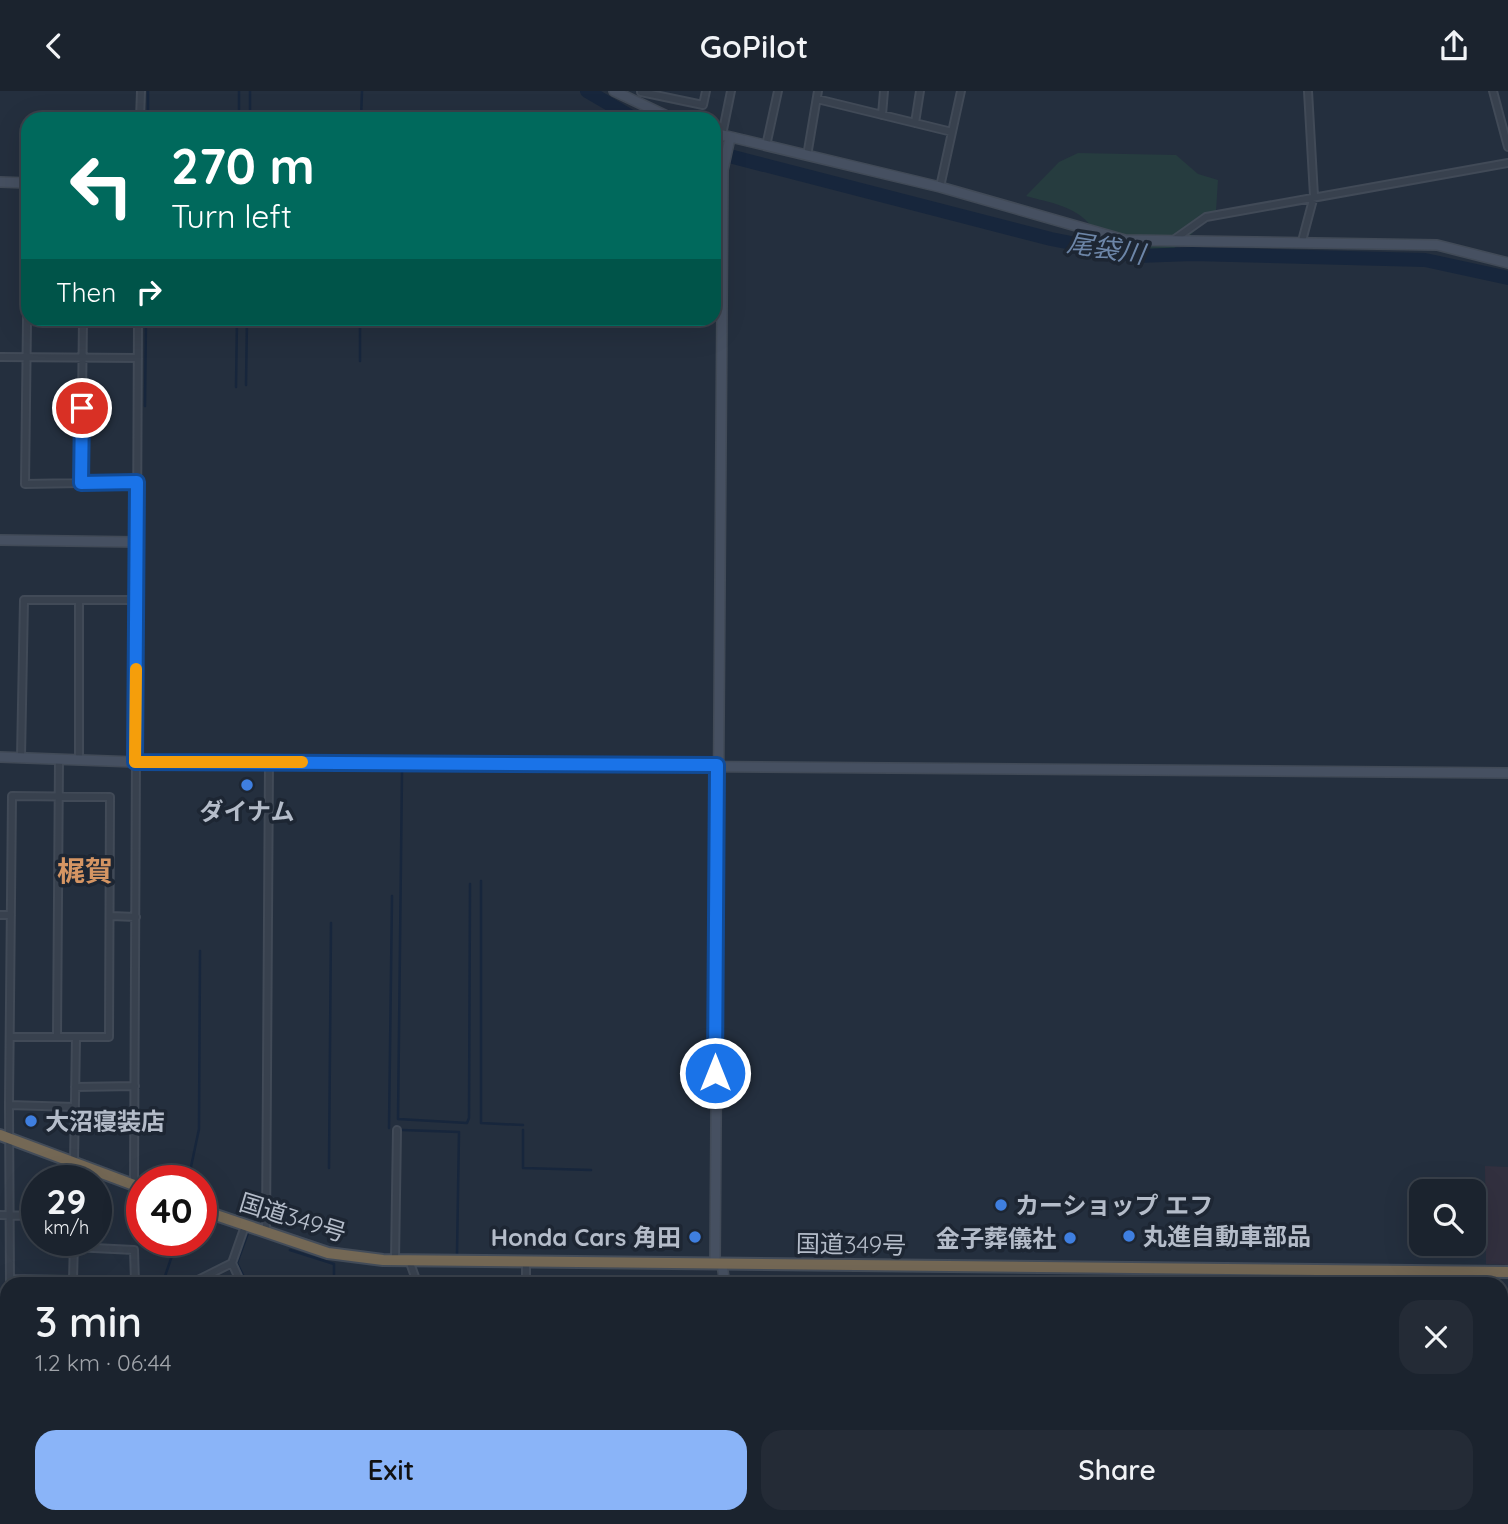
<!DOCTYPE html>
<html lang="en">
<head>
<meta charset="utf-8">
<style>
  :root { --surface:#1b232e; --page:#242b36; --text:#f1f3f6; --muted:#a0a4aa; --line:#39404a; --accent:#8ab4f8 }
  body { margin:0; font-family:Quicksand,"Noto Sans JP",sans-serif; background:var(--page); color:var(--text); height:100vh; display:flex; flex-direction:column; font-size:26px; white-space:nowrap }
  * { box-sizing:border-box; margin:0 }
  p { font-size:23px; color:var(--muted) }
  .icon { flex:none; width:38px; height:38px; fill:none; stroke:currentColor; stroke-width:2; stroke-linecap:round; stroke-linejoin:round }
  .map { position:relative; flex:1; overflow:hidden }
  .details { position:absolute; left:0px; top:1186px; width:1508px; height:247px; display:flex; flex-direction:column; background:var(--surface); border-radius:21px 21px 0 0; box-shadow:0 7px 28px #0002,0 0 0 2px var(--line) }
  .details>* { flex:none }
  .top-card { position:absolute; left:21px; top:21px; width:700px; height:214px; border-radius:21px; box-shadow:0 7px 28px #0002,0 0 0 2px var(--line); background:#00695c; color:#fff; overflow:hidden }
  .fabs { position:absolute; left:1409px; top:1088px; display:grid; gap:14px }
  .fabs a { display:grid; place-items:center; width:77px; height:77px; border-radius:14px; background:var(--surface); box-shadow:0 7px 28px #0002,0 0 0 2px var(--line); font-size:35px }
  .speed { position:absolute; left:21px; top:1074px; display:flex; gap:14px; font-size:35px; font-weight:700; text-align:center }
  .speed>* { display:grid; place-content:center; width:91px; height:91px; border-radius:50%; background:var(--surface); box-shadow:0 7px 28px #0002,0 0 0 2px var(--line); line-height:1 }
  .speed small { font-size:18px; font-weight:400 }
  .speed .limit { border:10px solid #d22; background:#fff; color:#111 }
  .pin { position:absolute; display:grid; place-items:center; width:60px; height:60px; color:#fff; margin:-30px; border:4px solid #fff; border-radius:50%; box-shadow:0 2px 7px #0007 }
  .me { position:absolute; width:77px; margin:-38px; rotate:0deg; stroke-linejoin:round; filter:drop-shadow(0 0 5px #0008) }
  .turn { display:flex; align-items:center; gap:24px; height:147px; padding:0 35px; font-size:32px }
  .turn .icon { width:91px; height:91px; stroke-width:2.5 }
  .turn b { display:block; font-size:49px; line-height:60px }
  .then { display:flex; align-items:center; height:66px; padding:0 35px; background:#0003; gap:14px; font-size:26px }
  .round { display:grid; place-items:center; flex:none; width:74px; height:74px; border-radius:21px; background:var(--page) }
  .head { display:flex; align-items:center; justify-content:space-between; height:119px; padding:0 35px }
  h1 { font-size:42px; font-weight:600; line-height:52px }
  .primary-button { display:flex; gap:14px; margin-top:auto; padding:14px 35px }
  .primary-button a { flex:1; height:80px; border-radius:21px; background:var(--accent); color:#111; font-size:28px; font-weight:600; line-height:80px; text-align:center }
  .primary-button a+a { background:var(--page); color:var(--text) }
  header { display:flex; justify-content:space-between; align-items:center; height:91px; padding:0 35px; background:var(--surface); font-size:32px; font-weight:600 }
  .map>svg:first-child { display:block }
  .medical { fill:#32303f }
  .green { fill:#263c3f }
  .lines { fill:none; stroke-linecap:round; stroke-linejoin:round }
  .stream { stroke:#17263c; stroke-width:2.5 }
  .river { stroke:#17263c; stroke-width:14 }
  .street-casing { stroke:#414a57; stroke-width:10 }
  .secondary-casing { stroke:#414a57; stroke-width:12 }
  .highway-casing { stroke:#434c59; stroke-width:14 }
  .street { stroke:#38414e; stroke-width:6 }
  .secondary { stroke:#465061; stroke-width:9 }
  .highway { stroke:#746855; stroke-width:10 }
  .route-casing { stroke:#114b97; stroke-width:18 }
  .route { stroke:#1a73e8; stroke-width:12 }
  .slow { stroke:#f59e0b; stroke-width:12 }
  .shop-dot { fill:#3f7fe0; stroke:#1d2633; stroke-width:2.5 }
  .labels { text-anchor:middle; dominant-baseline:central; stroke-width:7; stroke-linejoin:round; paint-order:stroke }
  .poi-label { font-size:24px; font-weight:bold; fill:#b4bcc9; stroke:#1d2633; text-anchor:start }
  .street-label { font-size:24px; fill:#b4bcc9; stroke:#1d2633 }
  .water-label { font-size:26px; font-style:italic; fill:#6d86a8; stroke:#1d2633 }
  .quarter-label { font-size:28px; font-weight:bold; fill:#d59563; stroke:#1d2633 }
</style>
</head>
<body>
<header><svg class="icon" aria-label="back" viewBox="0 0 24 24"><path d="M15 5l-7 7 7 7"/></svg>GoPilot<svg class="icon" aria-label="share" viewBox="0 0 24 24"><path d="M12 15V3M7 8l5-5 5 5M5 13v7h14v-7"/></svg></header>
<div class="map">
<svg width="1508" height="1433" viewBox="0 0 1508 1433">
  <rect width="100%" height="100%" fill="#242f3e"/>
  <path class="medical" d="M1485 1075 1508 1076V1174L1486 1173Z"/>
  <path class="green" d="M1078 62 1176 64 1198 83 1218 89 1216 120C1178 154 1173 171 1116 167 1104 157 1101 147 1092 136 1076 115 1051 112 1026 105L1059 71Z"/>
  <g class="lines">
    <path class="stream" d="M148 28V0
      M239 28V0
      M250 28V0
      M361 28 362 0
      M360 270V228
      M246 294 247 228
      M236 296 237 228
      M145 315 146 228
      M402 680 398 1028 467 1032 469 1027 470 793
      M481 790V1032L523 1034
      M389 1037 392 805
      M402 1039 459 1041 457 1163
      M523 1039V1077L591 1079
      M329 1077 331 832
      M188 1090 199 1038 200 860
      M248 1142 237 1172 248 1194
      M290 1159 334 1173V1194
      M162 1194 177 1150
      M583 1433V1426"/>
    <path class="river" d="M587 0 635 28
      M714 61 1051 148 1137 165 1193 163 1425 169 1508 187"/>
    <defs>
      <path id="street" d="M1493 0 1508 56
        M641 1 703 14 706 0
        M817 8 952 41
        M882 24 884 0
        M140 28 141 0
        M915 32 920 0
        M722 44 731 0
        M766 55 778 0
        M807 65 818 0
        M940 96 961 0
        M28 148 25 393 137 391
        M1172 150 1206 126 1508 72
        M1302 150 1314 105 1308 0
        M0 266 138 267
        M81 392 83 228
        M79 510V669
        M21 666 24 509H136
        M0 824H11
        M111 825 136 826
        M10 946H109L110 706 12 705C11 808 10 911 9 1014L75 1016
        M57 946 59 668
        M75 996 135 995
        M9 1014 10 1194
        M74 1071 76 946
        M134 1094 138 228
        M0 1124 37 1125
        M266 1141 269 671
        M74 1156 134 1159 135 1191
        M395 1169 397 1039
        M409 1169 418 1194
        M10 1188 135 1190
        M73 1189 74 1150
        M188 1194 232 1172
        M242 1194 232 1172 245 1135
        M526 1194V1170
        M0 1254 7 1251
        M1502 1272 1508 1271
        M1502 1346H1508
        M180 1426 181 1428
        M243 1426 244 1433
        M350 1426 353 1433
        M502 1426 504 1433
        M1377 1426 1378 1433
        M89 1433 111 1426
        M418 1433 438 1426
        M646 1433 647 1426"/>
      <path id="secondary" d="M614 0 673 28
        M714 42 940 96 1125 149 1437 154 1508 172
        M0 91 28 92
        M0 449 137 451
        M0 666 135 671 1508 682
        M715 1173 723 79 730 47
        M722 1173 725 1194
        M762 1426 763 1433"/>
      <path id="highway" d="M0 1044 142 1097
        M201 1119 328 1162 383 1169 1508 1181"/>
    </defs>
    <use href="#street" class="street-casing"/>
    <use href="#secondary" class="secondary-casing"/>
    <use href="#highway" class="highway-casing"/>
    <use href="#street" class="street"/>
    <use href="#secondary" class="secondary"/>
    <use href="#highway" class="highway"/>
  </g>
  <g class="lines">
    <defs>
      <path id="route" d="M82 317 81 392 137 391 135 671 717 674 715 982"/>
    </defs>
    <use href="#route" class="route-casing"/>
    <use href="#route" class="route"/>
    <path class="slow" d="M136 578 135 671H302"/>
  </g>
  <g class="shop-dot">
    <circle cx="247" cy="694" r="7"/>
    <circle cx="31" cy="1030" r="7"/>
    <circle cx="1001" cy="1114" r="7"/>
    <circle cx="1129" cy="1145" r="7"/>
    <circle cx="695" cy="1146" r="7"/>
    <circle cx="1070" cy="1147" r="7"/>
  </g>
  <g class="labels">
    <g class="poi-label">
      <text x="247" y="720" text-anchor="middle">ダイナム</text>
      <text x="45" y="1030">大沼寝装店</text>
      <text x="1015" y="1114">カーショップ エフ</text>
      <text x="1143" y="1145">丸進自動車部品</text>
      <text x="681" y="1146" text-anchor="end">Honda Cars 角田</text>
      <text x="1056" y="1147" text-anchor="end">金子葬儀社</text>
    </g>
    <g class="street-label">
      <text transform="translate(293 1126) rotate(17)">国道349号</text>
      <text transform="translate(851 1153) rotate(1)">国道349号</text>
    </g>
    <g class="water-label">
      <text transform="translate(1106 157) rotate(9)">尾袋川</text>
    </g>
    <g class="quarter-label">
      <text x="85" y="779">梶賀</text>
    </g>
  </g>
</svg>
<div class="fabs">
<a><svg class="icon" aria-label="search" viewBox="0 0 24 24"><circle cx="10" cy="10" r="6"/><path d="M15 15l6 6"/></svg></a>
</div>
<div class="speed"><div>29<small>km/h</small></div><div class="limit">40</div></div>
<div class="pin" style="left:82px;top:317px;background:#d93025"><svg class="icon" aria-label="arrive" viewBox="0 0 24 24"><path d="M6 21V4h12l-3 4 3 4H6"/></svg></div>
<svg class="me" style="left:715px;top:982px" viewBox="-20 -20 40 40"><circle r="17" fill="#1a73e8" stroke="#fff" stroke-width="3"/><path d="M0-11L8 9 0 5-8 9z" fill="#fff"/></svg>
<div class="top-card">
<div class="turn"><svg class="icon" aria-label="left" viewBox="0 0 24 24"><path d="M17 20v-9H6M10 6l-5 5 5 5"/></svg><div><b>270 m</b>Turn left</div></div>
<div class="then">Then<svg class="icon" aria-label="right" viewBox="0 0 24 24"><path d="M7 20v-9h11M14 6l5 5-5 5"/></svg></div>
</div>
<section class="details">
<div class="head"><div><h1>3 min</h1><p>1.2 km · 06:44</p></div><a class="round"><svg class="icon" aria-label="close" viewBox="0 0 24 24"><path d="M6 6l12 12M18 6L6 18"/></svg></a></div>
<div class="primary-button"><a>Exit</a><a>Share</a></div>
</section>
</div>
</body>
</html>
